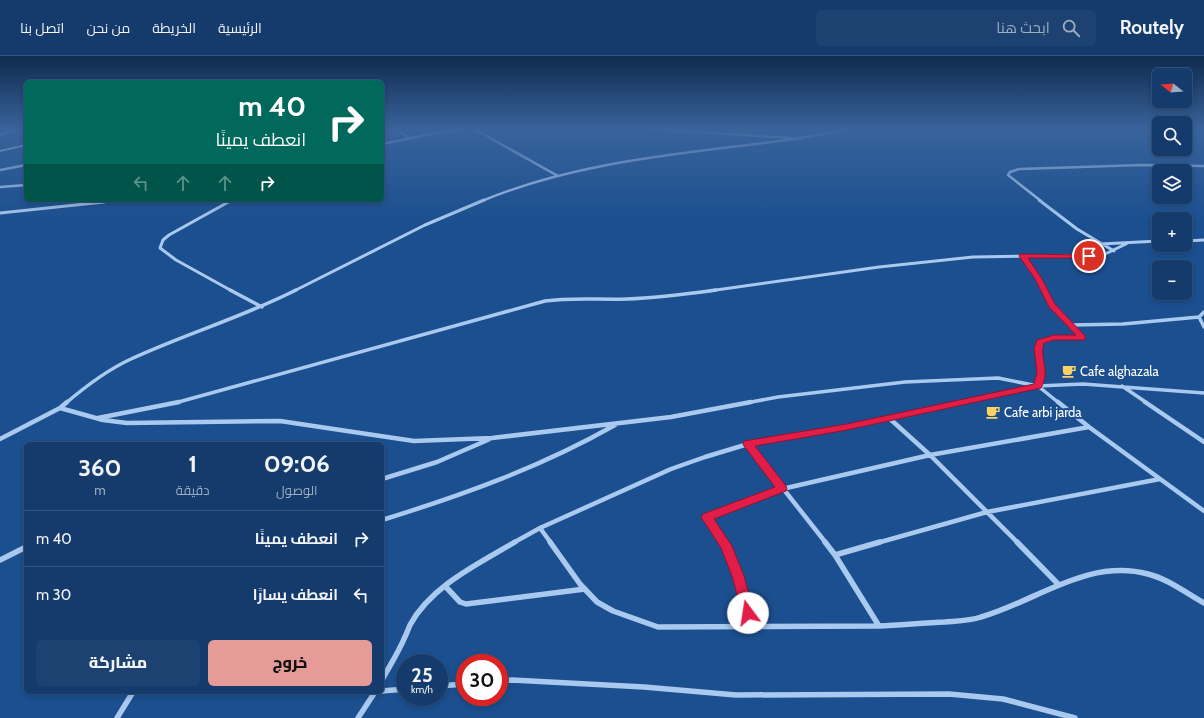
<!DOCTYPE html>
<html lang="ar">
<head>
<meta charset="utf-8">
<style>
  :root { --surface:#143b6b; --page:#1d4271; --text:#f1f3f6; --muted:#9dadc1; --line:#33557e; --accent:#e69b98 }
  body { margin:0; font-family:Cabin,Cairo,sans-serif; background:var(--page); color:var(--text); direction:rtl; height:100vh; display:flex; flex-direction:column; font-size:15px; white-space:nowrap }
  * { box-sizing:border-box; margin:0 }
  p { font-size:13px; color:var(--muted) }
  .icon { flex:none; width:22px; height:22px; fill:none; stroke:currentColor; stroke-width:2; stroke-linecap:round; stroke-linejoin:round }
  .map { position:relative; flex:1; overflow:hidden; direction:ltr }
  .sheet { position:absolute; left:24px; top:386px; width:360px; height:252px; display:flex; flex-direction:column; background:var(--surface); border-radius:6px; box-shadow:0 2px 6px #0003,0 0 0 1px var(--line); direction:rtl }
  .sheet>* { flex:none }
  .guide { position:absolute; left:24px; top:24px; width:360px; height:122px; border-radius:6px; box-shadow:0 2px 6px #0003,0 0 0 1px var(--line); direction:rtl; background:#00695c; color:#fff; overflow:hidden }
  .needle { width:26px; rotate:287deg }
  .fabs { position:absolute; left:1152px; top:12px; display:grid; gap:8px }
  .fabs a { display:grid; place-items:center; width:40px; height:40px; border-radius:6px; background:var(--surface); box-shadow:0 2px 6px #0003,0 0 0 1px var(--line); font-size:20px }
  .speed { position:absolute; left:396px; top:598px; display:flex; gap:8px; font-size:20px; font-weight:700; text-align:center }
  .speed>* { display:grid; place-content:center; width:52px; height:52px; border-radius:50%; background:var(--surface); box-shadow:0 2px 6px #0003,0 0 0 1px var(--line); line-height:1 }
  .speed small { font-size:10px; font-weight:400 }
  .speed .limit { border:6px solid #d22; background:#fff; color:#111 }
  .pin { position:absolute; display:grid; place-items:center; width:34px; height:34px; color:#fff; margin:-17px; border:2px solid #fff; border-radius:50%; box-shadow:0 1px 4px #0007 }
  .me { position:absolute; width:44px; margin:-22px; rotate:346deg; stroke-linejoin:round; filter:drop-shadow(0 0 3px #0008) }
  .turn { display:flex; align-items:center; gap:14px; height:84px; padding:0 12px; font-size:18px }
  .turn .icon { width:52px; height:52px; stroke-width:2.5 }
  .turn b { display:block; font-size:28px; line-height:34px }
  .lanes { display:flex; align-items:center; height:38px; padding:0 12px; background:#0003; justify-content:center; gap:20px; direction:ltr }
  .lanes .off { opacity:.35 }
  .eta { display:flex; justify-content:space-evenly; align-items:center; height:68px; text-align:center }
  .eta b { font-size:24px; font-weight:800; line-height:28px }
  .button { display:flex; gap:8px; margin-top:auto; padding:8px 12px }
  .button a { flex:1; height:46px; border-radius:6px; background:var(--accent); color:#111; font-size:16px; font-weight:800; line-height:46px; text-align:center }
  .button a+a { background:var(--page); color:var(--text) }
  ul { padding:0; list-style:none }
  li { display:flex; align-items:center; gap:12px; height:56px; padding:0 12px; border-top:1px solid var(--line) }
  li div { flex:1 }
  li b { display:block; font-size:15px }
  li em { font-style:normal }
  header { display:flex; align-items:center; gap:24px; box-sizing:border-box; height:56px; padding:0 20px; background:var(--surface); border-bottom:1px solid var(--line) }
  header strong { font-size:19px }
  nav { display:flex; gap:22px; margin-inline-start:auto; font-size:14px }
  .search { width:280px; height:36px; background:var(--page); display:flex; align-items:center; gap:10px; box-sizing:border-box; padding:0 14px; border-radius:6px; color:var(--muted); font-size:15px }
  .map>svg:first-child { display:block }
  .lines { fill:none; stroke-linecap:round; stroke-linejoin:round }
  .street-far4 { stroke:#a9c9ee; stroke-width:2.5 }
  .street-far3 { stroke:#a9c9ee; stroke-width:3 }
  .street-far2 { stroke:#a9c9ee; stroke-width:3.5 }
  .street-far1 { stroke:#a9c9ee; stroke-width:4.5 }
  .street { stroke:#a9c9ee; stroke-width:5.5 }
  .secondary { fill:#d6e6fa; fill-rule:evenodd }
  .route { fill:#e11d48; stroke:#92132f }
  .labels { text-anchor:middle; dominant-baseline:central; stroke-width:4; stroke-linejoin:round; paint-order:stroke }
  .poi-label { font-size:13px; fill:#fff; stroke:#1b4f8f; text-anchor:start }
</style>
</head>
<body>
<header>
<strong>Routely</strong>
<div class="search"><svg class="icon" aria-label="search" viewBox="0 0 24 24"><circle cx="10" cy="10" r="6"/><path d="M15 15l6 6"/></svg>ابحث هنا</div>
<nav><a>الرئيسية</a><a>الخريطة</a><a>من نحن</a><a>اتصل بنا</a></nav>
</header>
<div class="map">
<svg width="1204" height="662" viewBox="0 0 1204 662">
  <rect width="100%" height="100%" fill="#1b4f8f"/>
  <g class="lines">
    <path class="street-far4" d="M395 73 409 82
      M474 73 558 120
      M647 73 792 82
      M0 79 17 73
      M799 82 852 73
      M382 88 431 78 468 73
      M0 114 26 109
      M0 131 26 129
      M105 145 107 144
      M230 145 232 144
      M482 145C582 103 695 97 801 82
      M1041 145 1008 119 1010 116 1019 113 1142 109 1204 110"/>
    <path class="street-far3" d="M232 144 169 179 163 184 160 192 176 204 232 235
      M1039 144 1077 173 1114 195
      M0 157 104 146 107 144
      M1185 185 1204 184
      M1101 188 1159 185
      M1023 200 1044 235
      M294 235 425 169 484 144
      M709 235 879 211 973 201 1103 199 1128 187"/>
    <path class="street-far2" d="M230 234 262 251
      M1204 256 1199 261 1204 271
      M1072 269 1123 268 1199 261
      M1038 330 1042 317 1038 292 1040 286 1054 282H1082L1052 249 1044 234
      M1122 330 1147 347
      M66 347C86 330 107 314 131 303 185 278 243 261 296 234
      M175 347 545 245C573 241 600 244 627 243 657 242 687 238 716 234
      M746 347 778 341 905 326 998 322 1038 330 1059 347
      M959 347 1038 330 1083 328 1204 337"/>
    <path class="street-far1" d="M67 346 60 352 103 364 127 367 280 365 414 385 492 382 671 361 751 346
      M1058 346 1089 371 1204 455
      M1145 346 1204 386
      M98 362 179 346
      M889 362 930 399 1018 487
      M0 383 60 352
      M748 388 826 487
      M382 423 437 406 490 383
      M382 464C463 439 541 411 615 369
      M540 472 551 487
      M513 487 540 472 671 413 705 401 748 388 847 371 963 346
      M724 487 706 461 782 433 930 399 1089 371
      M877 487 987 456 1160 423"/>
    <path class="street" d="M550 486 580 528 597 546 613 555 658 571 879 570 835 499 825 486
      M723 486 738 520 751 570
      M1017 486 1059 529
      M835 499 880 486
      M0 504 26 491
      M445 530 460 546 466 548 585 533
      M879 570C901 569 923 567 945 566 957 565 970 565 981 561 1037 545 1087 502 1148 518 1168 523 1186 537 1204 547
      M382 624C389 611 398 597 404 583 406 579 408 574 410 569 431 530 478 508 515 486
      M499 625 512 624 644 631 736 639 949 638 1003 643 1075 662
      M439 630 465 628
      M382 635 405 633
      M117 662 133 636
      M358 662 375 636"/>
    <path class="secondary" d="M26 88V90L0 96V94Z"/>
  </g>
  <linearGradient id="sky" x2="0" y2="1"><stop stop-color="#0f2b4f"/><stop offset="0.44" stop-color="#39639b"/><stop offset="1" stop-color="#39639b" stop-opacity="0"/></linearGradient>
  <rect width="1204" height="166" fill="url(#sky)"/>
  <path class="route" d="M1020 198 1092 199V201L1089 202H1028L1042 223 1055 248 1085 280V284H1054L1044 287C1039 303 1051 314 1041 332L847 374 755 390 786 430 787 433 786 435 714 463 732 490 744 520 754 557 752 561 748 563 743 561 732 520 721 492 701 461 703 458 775 431 744 390 743 388 744 385 847 368 1034 328 1037 316 1034 292 1037 284 1054 279H1076L1049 251 1035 223 1019 200Z"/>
  <defs>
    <symbol id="cafe-bare" viewBox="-9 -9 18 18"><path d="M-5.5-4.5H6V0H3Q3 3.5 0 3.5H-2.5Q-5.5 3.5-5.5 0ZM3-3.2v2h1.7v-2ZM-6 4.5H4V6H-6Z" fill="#ffd166" stroke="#1b4f8f" stroke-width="2.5" paint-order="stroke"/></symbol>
  </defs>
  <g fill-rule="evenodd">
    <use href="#cafe-bare" x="1059" y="305" width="20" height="20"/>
    <use href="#cafe-bare" x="983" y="346" width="20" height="20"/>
  </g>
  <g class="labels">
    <g class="poi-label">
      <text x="1080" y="315">Cafe alghazala</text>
      <text x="1004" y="356">Cafe arbi jarda</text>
    </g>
  </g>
</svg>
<div class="fabs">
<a><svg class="needle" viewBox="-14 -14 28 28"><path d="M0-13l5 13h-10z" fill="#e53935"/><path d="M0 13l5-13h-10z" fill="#9dadc1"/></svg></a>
<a><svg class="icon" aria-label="search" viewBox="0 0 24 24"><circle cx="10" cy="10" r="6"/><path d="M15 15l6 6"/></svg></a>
<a><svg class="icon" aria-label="layers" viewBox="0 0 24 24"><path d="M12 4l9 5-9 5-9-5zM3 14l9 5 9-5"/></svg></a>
<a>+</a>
<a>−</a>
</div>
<div class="speed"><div>25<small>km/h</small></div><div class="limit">30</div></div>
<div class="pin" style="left:1089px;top:200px;background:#d93025"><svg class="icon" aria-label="arrive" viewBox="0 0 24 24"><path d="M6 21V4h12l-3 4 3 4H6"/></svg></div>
<svg class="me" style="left:748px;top:557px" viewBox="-20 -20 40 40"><circle r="19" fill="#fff"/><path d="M0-13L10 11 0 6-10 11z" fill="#e11d48"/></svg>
<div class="guide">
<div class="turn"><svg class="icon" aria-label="right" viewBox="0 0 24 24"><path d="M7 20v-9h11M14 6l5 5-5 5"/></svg><div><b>40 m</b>انعطف يمينًا</div></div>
<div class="lanes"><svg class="icon off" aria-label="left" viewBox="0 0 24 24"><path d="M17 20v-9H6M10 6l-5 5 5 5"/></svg><svg class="icon off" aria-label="ahead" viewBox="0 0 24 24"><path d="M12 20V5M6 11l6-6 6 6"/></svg><svg class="icon off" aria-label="ahead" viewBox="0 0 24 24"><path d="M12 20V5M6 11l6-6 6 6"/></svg><svg class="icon" aria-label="right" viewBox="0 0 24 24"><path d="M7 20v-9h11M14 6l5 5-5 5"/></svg></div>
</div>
<section class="sheet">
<div class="eta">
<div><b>09:06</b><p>الوصول</p></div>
<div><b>1</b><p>دقيقة</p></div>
<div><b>360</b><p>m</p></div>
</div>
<ul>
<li><svg class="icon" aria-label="right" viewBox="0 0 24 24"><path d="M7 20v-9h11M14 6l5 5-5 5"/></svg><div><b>انعطف يمينًا</b></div><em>40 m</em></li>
<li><svg class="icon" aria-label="left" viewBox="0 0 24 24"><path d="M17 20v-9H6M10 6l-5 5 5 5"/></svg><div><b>انعطف يسارًا</b></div><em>30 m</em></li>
</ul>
<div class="button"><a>خروج</a><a>مشاركة</a></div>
</section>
</div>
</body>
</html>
